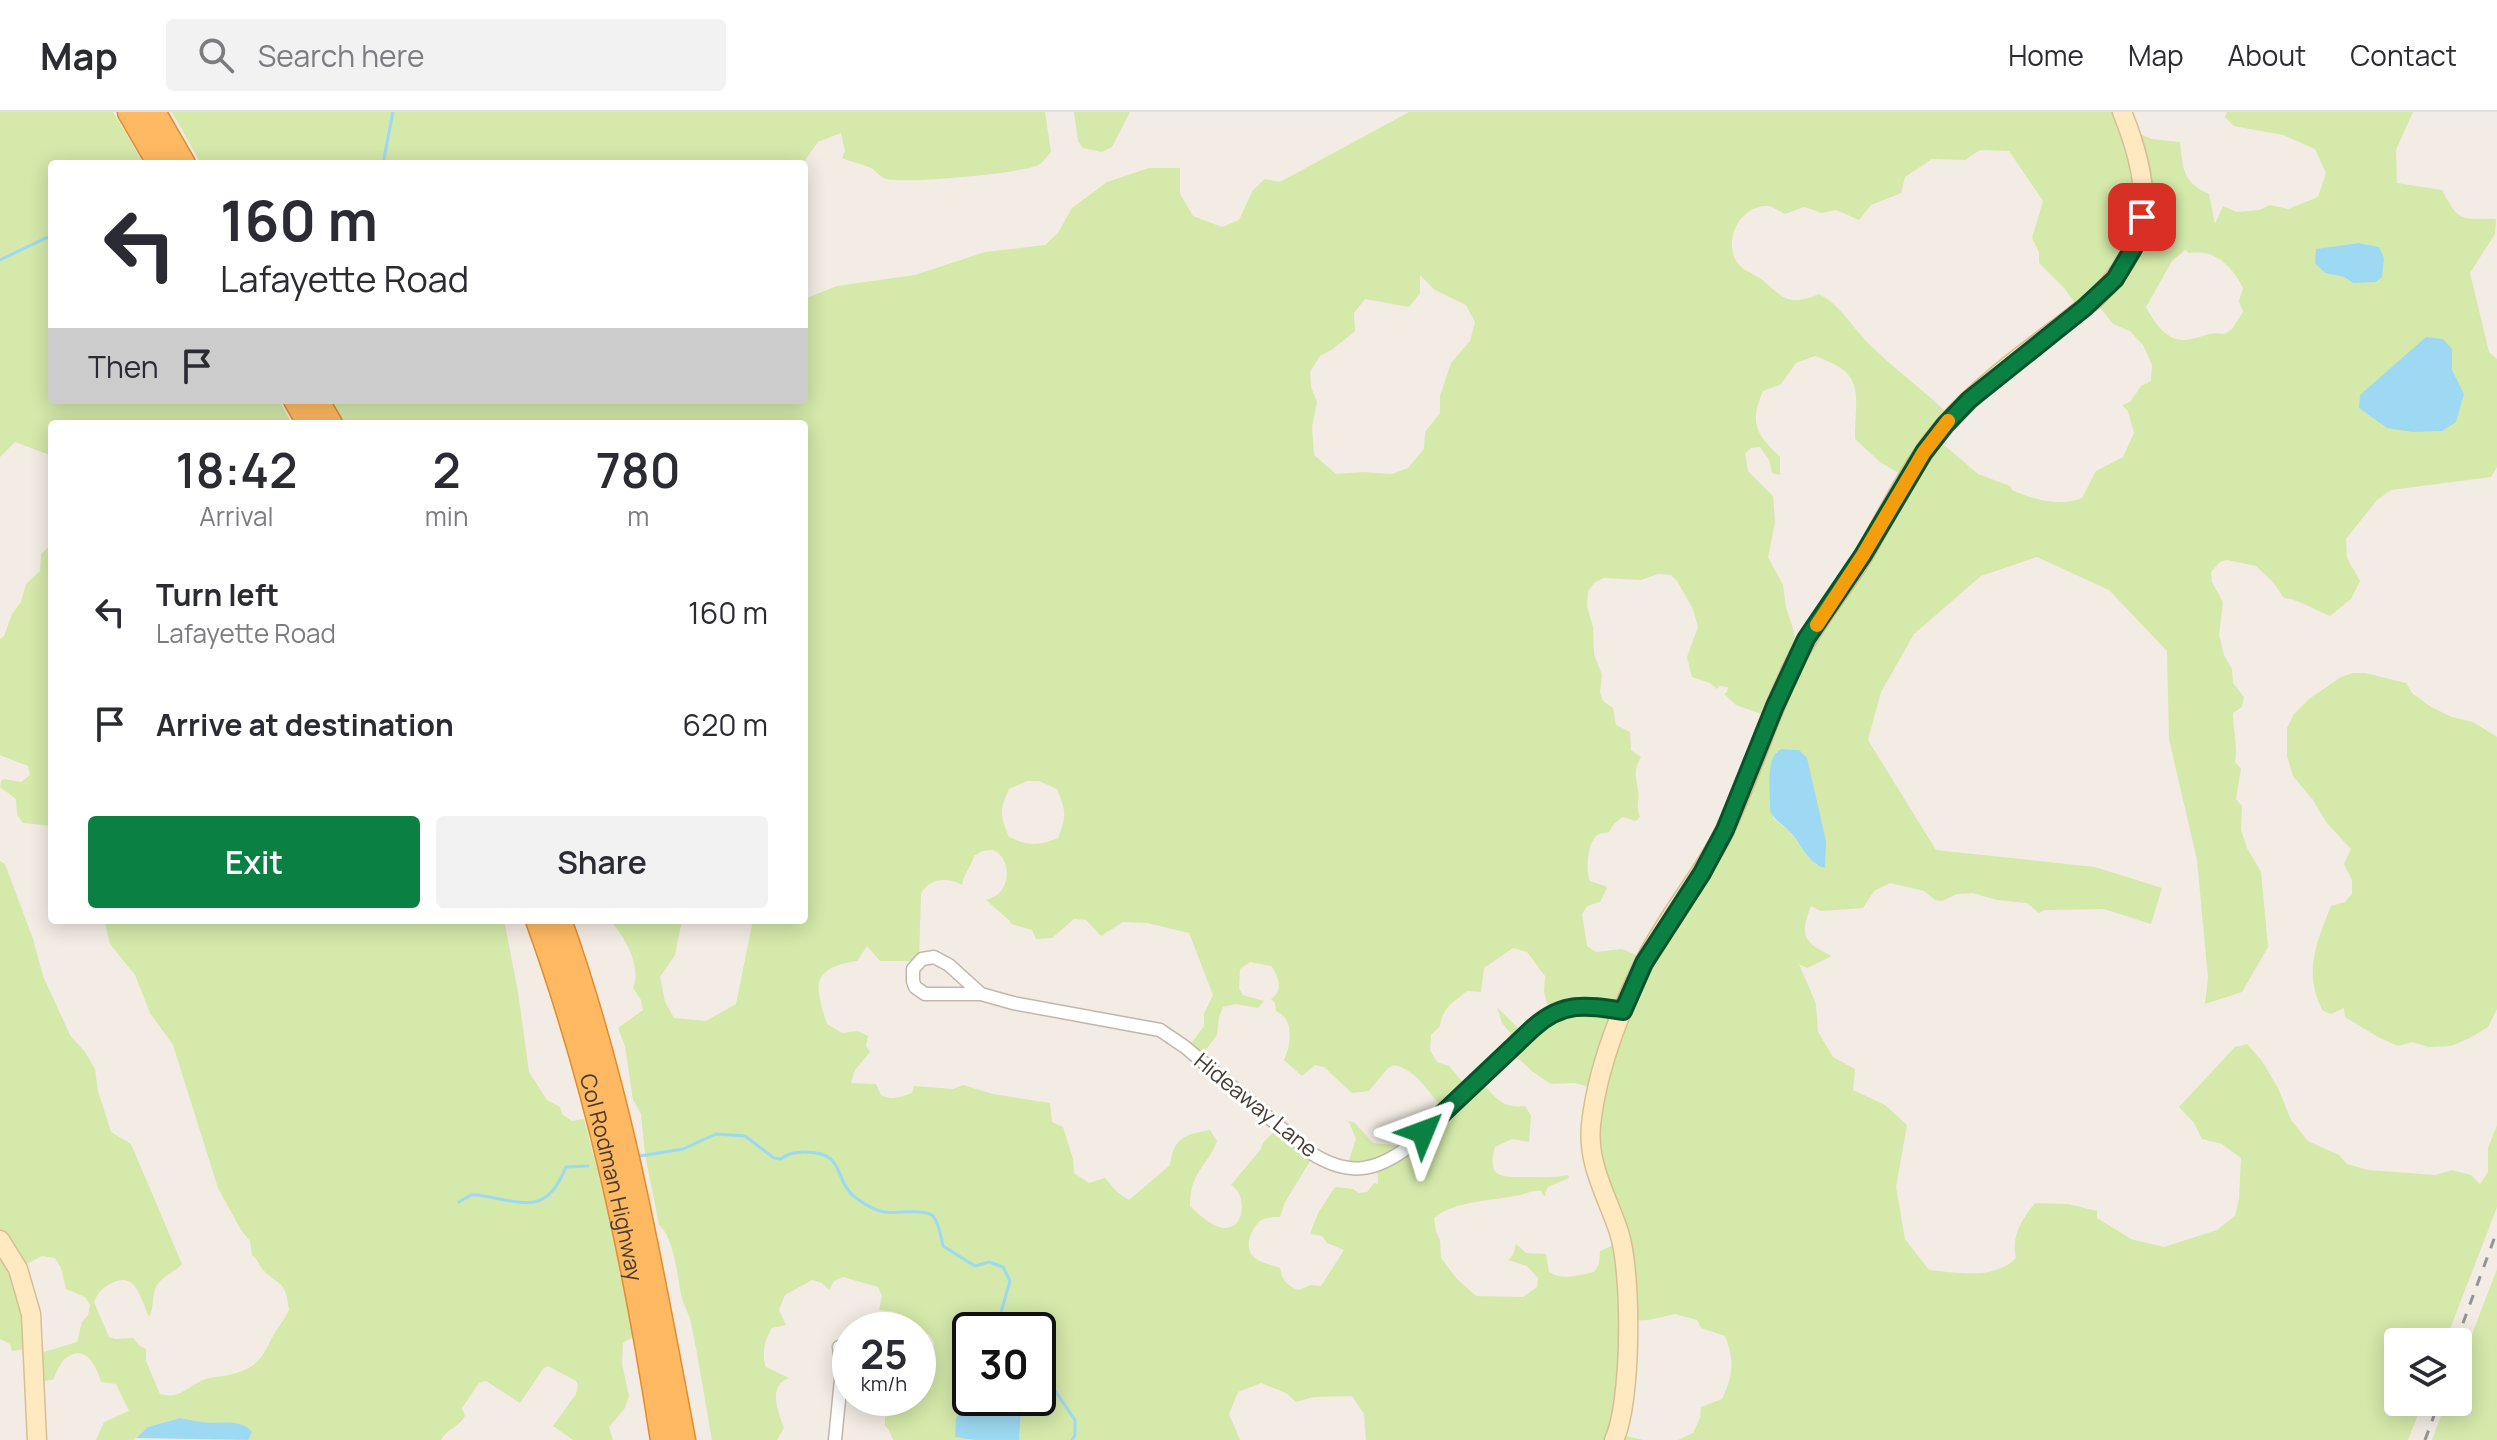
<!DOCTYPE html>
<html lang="en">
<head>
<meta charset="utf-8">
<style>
  :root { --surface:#fff; --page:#f2f2f3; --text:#2b2b33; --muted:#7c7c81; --line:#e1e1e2; --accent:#0b8043 }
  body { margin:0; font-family:Manrope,sans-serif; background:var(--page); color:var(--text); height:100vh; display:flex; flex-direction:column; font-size:30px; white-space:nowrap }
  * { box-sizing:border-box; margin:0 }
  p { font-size:26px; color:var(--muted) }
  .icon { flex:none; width:44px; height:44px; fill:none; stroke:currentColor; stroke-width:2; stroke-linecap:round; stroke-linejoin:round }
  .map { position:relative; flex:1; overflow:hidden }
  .drawer { position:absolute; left:48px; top:308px; width:760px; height:504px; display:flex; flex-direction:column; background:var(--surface); border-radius:8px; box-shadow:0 4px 20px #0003 }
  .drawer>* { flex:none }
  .hud { position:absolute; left:48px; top:48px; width:760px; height:244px; border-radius:8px; box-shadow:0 4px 20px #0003; background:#fff; color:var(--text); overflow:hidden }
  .buttons { position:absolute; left:2384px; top:1216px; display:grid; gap:16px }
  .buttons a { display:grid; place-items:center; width:88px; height:88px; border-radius:8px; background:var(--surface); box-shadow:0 4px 20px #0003; font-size:40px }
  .speed { position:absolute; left:832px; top:1200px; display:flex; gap:16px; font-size:40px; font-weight:700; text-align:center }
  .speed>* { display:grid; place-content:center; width:104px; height:104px; border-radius:50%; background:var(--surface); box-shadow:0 4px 20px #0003; line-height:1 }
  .speed small { font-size:20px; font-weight:400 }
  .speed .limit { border:4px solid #111; border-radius:12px; background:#fff; color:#111 }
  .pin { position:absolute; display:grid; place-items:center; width:68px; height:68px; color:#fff; margin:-34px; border-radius:16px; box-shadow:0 4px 12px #0006 }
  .me { position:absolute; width:88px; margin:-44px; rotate:46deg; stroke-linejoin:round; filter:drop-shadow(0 0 6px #0008) }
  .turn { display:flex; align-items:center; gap:28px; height:168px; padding:0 40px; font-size:36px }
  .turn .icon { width:104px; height:104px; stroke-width:2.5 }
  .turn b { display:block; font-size:56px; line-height:68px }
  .then { display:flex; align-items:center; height:76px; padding:0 40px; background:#0003; gap:16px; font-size:30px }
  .eta { display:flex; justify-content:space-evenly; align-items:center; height:136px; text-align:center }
  .eta b { font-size:48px; font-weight:600; line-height:56px }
  .primary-button { display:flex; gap:16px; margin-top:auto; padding:16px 40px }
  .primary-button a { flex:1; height:92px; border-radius:8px; background:var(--accent); color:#fff; font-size:32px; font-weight:600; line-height:92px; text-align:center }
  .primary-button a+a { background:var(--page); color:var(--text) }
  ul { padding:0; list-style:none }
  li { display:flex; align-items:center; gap:24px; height:112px; padding:0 40px }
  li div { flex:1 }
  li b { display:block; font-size:30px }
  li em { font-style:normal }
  header { display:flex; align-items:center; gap:48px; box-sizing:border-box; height:112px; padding:0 40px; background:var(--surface); border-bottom:2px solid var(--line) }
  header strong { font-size:38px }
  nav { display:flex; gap:44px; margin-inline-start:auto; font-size:28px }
  .search { width:560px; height:72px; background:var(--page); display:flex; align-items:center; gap:20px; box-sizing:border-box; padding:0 28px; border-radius:8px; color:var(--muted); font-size:30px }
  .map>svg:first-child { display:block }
  .green { fill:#d4e9aa; fill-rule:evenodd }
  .water { fill:#9dd9f2 }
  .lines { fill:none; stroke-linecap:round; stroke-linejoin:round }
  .stream { stroke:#9dd9f2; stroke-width:3 }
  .street-casing { stroke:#c1b6a9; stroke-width:15 }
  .secondary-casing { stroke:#d8be93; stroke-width:21 }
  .highway-casing { stroke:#e38b2e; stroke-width:27 }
  .street { stroke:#fff; stroke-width:12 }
  .secondary { stroke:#ffe9c1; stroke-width:18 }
  .highway { stroke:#ffb962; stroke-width:24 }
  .rail { stroke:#949494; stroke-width:3; stroke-dasharray:10 10; stroke-linecap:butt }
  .route-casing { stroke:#07532c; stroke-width:20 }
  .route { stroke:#0b8043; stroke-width:14 }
  .slow { stroke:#f59e0b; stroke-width:14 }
  .labels { text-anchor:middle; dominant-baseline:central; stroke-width:6; stroke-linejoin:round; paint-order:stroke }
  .street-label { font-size:22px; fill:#453c33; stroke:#fff }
</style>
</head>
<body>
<header>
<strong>Map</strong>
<div class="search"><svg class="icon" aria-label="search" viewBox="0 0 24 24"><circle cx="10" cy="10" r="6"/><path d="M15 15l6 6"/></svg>Search here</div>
<nav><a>Home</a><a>Map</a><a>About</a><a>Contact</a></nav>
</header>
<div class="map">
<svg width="2497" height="1328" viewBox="0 0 2497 1328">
  <rect width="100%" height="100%" fill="#f3ece4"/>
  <path class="green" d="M0 0H113L144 52H52V288H279L292 312H52V346L47 342 15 330 0 345Z
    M172 0H1045L1051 40C1047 44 1043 51 1038 53 1025 61 902 72 886 67 880 65 876 59 871 56 862 52 851 50 842 46L845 39 841 21 818 30 805 48 796 52H201Z
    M1074 0H1130L1112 35 1102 40 1083 36 1078 29Z
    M1409 0H2130L2128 17 2152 27 2180 30C2183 56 2182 70 2209 82L2215 112 2223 94 2237 100 2259 98 2270 93 2288 97 2318 85 2326 61 2315 37 2283 23 2234 14 2225 5 2227 0H2413L2396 38 2397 71 2442 78C2460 112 2460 106 2496 107L2495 122 2470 161 2489 240 2497 247V355L2491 365 2391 378 2377 388 2346 427 2347 446 2360 469 2351 487 2330 504C2315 498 2299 487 2284 486L2273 470 2256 454 2227 448 2220 450 2211 460 2212 470 2223 490 2219 523 2224 543 2232 557 2233 571 2244 585 2242 595 2233 601C2233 618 2238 634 2235 650L2241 657 2236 687 2242 694 2241 718 2247 736 2261 760 2268 835 2242 880 2205 892 2208 866 2197 748 2169 627 2167 539 2109 478 2037 445 1981 464 1914 522 1881 580 1868 628 1936 738 2095 755 2162 776 2151 812 2104 797 2044 798 2039 801 2027 791 1997 788 1973 781 1957 782 1942 789 1935 788 1924 779 1890 771 1874 779 1863 796 1821 799 1811 794C1799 825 1804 830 1832 844L1807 856 1799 852 1816 892 1818 920 1833 945 1855 957 1853 978 1885 993 1907 1013 1896 1075 1905 1127 1929 1158C1958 1161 1994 1168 2016 1146 2011 1125 2021 1108 2035 1091L2068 1092 2097 1099V1106L2131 1127 2164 1135 2217 1118 2235 1104 2239 1087 2241 1046 2222 1032 2202 1027 2194 1011 2179 995 2235 935 2247 932 2262 949 2278 976 2291 1008 2308 1029 2339 1043 2347 1052 2368 1058 2435 1063 2452 1058 2471 1063 2480 1072 2488 1060V1036L2497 1013V1095L2445 1230H2398V1290H2423L2408 1328H1678L1693 1321 1700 1306 1701 1295 1722 1287C1733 1263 1735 1249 1725 1224L1701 1216 1697 1208 1675 1202 1649 1208 1628 1209 1619 1322 1643 1328H1366L1364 1302 1352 1284 1314 1285 1296 1290 1286 1281 1261 1271 1238 1280 1229 1302 1240 1328H1019L1021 1299 1014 1286H1038V1218H970V1286L955 1325 974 1328H893L889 1318 885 1314V1305L893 1302 898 1286H918V1260L928 1258C935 1248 939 1227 925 1220 920 1217 911 1218 905 1218 903 1200 895 1199 879 1198L882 1184 878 1175 843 1165 834 1169 829 1178 822 1171 812 1168 785 1183 779 1198 786 1213 772 1216C765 1226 761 1243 766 1255L789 1266C767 1274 778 1299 784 1316L777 1328H712C705 1289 699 1250 691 1211 689 1202 683 1192 681 1182 677 1162 674 1126 659 1113L645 1042 641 1002 633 988 625 934 618 916 643 898 641 888 633 876C642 856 625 823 609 808H682L675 843 660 865 665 890 674 906 706 909 736 892 753 808H804V312H344L327 288H804V187L837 174 915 163 985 140 1045 133 1058 121 1072 96 1107 70 1149 56H1180V82L1193 104 1222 115 1239 108 1253 78 1265 67 1280 70ZM1980 38 2009 39 2043 89 2032 126 2039 140V151L2065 177 2078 196 2095 189 2113 212 2130 219 2143 233 2152 253 2151 269 2141 274 2130 290 2122 293 2128 299 2134 321 2123 345 2096 359 2082 386C2058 395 2035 388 2012 378L2010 374 1978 362 1937 327 1953 307C1928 281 1898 260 1872 235 1853 217 1842 194 1819 182 1792 193 1785 189 1765 170 1758 163 1745 160 1739 153 1721 131 1739 93 1768 94 1772 94 1780 100 1785 102L1804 95 1822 101 1836 98 1859 108 1871 93 1901 81 1905 65 1932 47 1965 48ZM2359 131 2379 135 2353 171 2344 165 2325 161 2317 137ZM2185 138 2189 141C2214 136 2233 155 2243 176L2239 189 2243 200 2232 217 2225 222C2208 219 2200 227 2185 228 2166 229 2154 210 2146 195L2172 149ZM1420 163 1435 178 1466 193 1475 210 1470 229 1451 251 1440 284V301L1425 320 1424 337 1408 356 1392 362 1363 360 1336 362 1314 343 1312 314 1317 290 1311 275 1310 260 1320 244 1333 237 1355 219 1354 201 1365 187 1409 195 1420 181ZM2426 225 2452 237V258L2423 228ZM1815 244C1867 262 1855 280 1855 327L1880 350 1907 366 1796 540 1794 520 1786 495 1783 473 1768 445 1775 411 1773 384 1748 359 1745 342 1751 336 1760 335 1769 348 1772 361 1780 363V345C1756 322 1749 311 1763 279L1781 272 1796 251ZM1658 462 1671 463 1677 469 1693 497 1698 515 1687 545 1692 565 1710 571 1717 577 1719 574 1728 575 1727 580 1724 582 1736 593 1770 605 1702 764 1646 847 1622 837 1596 840 1587 834 1582 802 1587 794 1600 790 1607 776 1605 774 1590 769C1585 761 1588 731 1596 724 1599 721 1605 721 1609 720L1614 712 1623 705 1636 709 1640 705C1635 692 1640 689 1638 678 1636 665 1633 658 1641 645L1631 638 1630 620 1616 613 1613 596 1603 589 1600 580 1602 563 1594 542 1593 515 1587 494 1588 479 1595 470 1604 466 1641 468ZM1781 637 1799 638 1817 754 1789 719 1773 706 1776 640ZM1027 669H1039L1057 677C1066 699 1067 704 1058 726 1038 734 1028 734 1009 725 1000 703 999 699 1009 677ZM993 738C1010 745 1011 771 998 782 996 784 989 787 986 788L1010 809 1011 812 1032 818 1036 827 1052 826 1074 807 1086 808 1101 824 1123 810 1147 811 1189 821 1213 883 1204 902V914L1190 933 1202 943 1217 923 1219 905 1223 895 1236 892 1258 896 1264 889 1243 883 1239 876 1240 857 1250 850 1271 854C1279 865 1284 878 1271 887L1275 891 1276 899C1295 907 1291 933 1284 948L1302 964 1315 953 1324 955 1352 981 1369 979 1388 956 1394 953C1418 959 1427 979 1443 996L1404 1034 1373 1031 1355 1011 1345 1008 1349 1010 1356 1027 1348 1051 1377 1052 1378 1072 1374 1071 1367 1080 1359 1081 1353 1077 1335 1075 1318 1101 1310 1122 1322 1124 1327 1131 1344 1138 1321 1174 1311 1173 1298 1178C1287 1173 1282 1169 1280 1156 1272 1153 1260 1151 1254 1145 1243 1136 1251 1117 1260 1109 1266 1105 1273 1105 1280 1105L1285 1090 1315 1041 1281 1012 1263 1031 1261 1037 1231 1073C1248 1083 1245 1118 1223 1116 1211 1114 1198 1102 1190 1094 1190 1059 1206 1057 1217 1029L1210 1018C1184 1023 1174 1025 1170 1053L1129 1088 1117 1080 1105 1066 1089 1071 1074 1061 1073 1047 1063 1015 1052 1010 1050 991 993 982 963 973 953 977 914 974 912 981C901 985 892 989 881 983L876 972 851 971 855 958 870 940 866 934 868 924 858 919 842 921 827 912C814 872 811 856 857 849L867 834 880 849H919L921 782C929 766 948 765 962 773 964 762 971 754 974 744L982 739ZM1513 836 1527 840 1545 864 1544 880 1549 899 1522 920 1497 895 1502 911 1516 928 1509 938 1533 960 1551 972 1575 971 1596 977V1065L1620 1130 1600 1139 1599 1152 1594 1160C1579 1163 1563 1169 1549 1160L1546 1142 1526 1141 1516 1132 1513 1143 1508 1148 1527 1154 1538 1166 1537 1175 1523 1185 1476 1184 1457 1167 1441 1146 1440 1128 1436 1120 1434 1106C1452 1090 1492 1088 1515 1084 1524 1083 1531 1078 1541 1079L1544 1084 1546 1083 1545 1081 1548 1075 1569 1066 1568 1063C1554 1066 1542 1065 1528 1065 1503 1065 1486 1068 1495 1035L1512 1027 1529 1030 1531 1004 1525 994C1500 997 1494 983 1478 966L1468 974 1465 973 1449 954 1437 950 1430 938 1431 923 1440 914C1442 896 1453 890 1467 879L1481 880 1484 856Z
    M52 432V714L23 711 17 703 16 687 0 675 1 669 4 667 21 670 30 663 28 654 0 643V527L4 524 12 502 21 490 26 472 40 459 41 442Z
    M2353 561H2365L2406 571 2412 581 2431 595 2452 605 2473 610 2497 625V897L2488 915 2470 926 2451 934 2429 935 2412 930 2398 934 2378 925 2345 905 2344 896 2331 902 2323 899C2303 861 2316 831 2331 794L2345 790 2352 782V768L2344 752 2351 737 2326 710 2313 688 2293 664 2287 644V616L2294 602 2309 587 2341 565Z
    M0 749 5 752 33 827 43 864 70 923 85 940 95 957 98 979 111 1020 131 1032 182 1152C175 1160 164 1163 157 1173 151 1182 155 1195 149 1205 141 1187 136 1159 112 1171 102 1176 98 1180 94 1190L109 1225 115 1227 133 1226 140 1234 146 1237V1249L160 1282C180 1287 183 1278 199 1270 208 1265 219 1265 229 1263 257 1257 261 1247 273 1224 278 1215 285 1207 289 1198 285 1168 282 1176 264 1159 258 1153 259 1148 252 1143L250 1129 241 1118 218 1076 173 933 150 901 135 863 110 832 104 808H169L187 812 198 808H504L518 880 529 960 547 988 560 995 562 1002 572 1009 584 1007 607 1094 633 1225 623 1231 622 1252 629 1284 625 1296 609 1315 613 1328H573L553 1314 576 1282 578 1273 576 1269 548 1254 543 1257 520 1291 486 1269 479 1271 462 1296 465 1304C458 1316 449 1315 441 1328H248L251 1320 239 1312 202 1311 180 1306 148 1315 133 1328H96L104 1310 129 1299 116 1272 101 1270C97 1255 86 1231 66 1246 60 1250 56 1262 53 1268L36 1269 37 1242 77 1230 82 1210 88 1203 90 1193 85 1185 66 1177 61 1156 55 1146 42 1144 19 1156 32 1236 12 1239 10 1232 0 1227Z
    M2497 1157V1328H2432L2446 1290H2458V1259Z"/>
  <path class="water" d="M2359 131 2379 135 2384 146 2382 165 2376 170 2353 171 2344 165 2325 161 2315 151 2316 137Z
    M2426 225 2443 227 2452 237V258L2464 282 2456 310 2442 319 2413 320 2387 316 2359 296 2360 283Z
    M1781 637 1799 638 1807 646 1826 729 1825 756C1807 751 1801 730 1788 718 1781 711 1774 708 1770 699 1771 681 1764 646 1781 637Z
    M970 1286 1016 1287 1021 1299 1019 1328H974L955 1325 956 1306Z
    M180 1306C187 1307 193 1309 200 1310 217 1313 240 1305 252 1320L248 1328 136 1326 148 1315Z"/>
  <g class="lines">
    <path class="stream" d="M383 52 393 0
      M0 148 52 123
      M640 1044 683 1037 716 1022 745 1024 774 1046 781 1047C788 1041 795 1040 804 1040 848 1040 832 1068 856 1086 863 1091 876 1099 884 1100 896 1102 925 1096 933 1104 939 1111 941 1125 943 1134L975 1154 989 1150 1003 1155 1010 1169 1000 1204 1006 1218
      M459 1090 471 1083H478C523 1090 546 1105 566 1055L588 1054
      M1038 1254 1075 1308V1323L1072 1328"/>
    <defs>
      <path id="street" d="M981 882 949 853 934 845 922 847 913 857V869L915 875 925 882H981L1013 891 1160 918 1185 935 1311 1041C1349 1065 1376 1060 1411 1033L1533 916C1564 889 1586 893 1623 899
        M835 1328 842 1257 839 1235"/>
      <path id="secondary" d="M0 1128 18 1157 31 1202 37 1328
        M1614 1328C1632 1290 1632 1160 1619 1120 1607 1084 1587 1052 1591 1013 1597 957 1619 901 1644 851 1665 808 1697 770 1720 728 1749 671 1766 609 1794 552 1813 512 1842 479 1865 441 1890 398 1912 351 1945 313 1988 264 2046 227 2096 186 2156 128 2152 73 2122 0"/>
      <g id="highway">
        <path d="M130 0 160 52"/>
        <path d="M153 0 183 52"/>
        <path d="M296 288 310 312"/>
        <path d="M316 288 330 312"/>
        <path id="s1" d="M538 808C599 976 636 1152 663 1328"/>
        <path d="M559 808C619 976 650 1153 683 1328"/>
      </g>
    </defs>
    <use href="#street" class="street-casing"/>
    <use href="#secondary" class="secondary-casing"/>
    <use href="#highway" class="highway-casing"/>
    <use href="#street" class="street"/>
    <use href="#secondary" class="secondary"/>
    <use href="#highway" class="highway"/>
    <path class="rail" d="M2456 1230 2497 1119
      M2425 1328 2439 1290"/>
  </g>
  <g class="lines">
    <defs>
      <path id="route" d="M1423 1020 1533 916C1563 889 1586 893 1623 899L1644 851 1702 761 1725 718 1775 594 1806 527 1863 443 1924 340 1945 313 1969 288 2084 196 2115 167 2137 130 2142 105"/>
    </defs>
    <use href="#route" class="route-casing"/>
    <use href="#route" class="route"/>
    <path class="slow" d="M1817 513 1863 443 1924 340 1948 309"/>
  </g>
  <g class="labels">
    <g class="street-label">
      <text transform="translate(1256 993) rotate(39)">Hideaway Lane</text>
      <text stroke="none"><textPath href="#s1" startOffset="268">Col Rodman Highway</textPath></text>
    </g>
  </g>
</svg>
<div class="buttons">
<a><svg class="icon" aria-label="layers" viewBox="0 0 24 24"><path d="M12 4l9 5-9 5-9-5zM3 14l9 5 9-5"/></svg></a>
</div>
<div class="speed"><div>25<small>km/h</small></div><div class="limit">30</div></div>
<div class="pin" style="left:2142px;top:105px;background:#d93025"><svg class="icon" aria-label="arrive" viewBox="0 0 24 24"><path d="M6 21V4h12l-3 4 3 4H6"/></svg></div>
<svg class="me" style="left:1423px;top:1020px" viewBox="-20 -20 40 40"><path d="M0-17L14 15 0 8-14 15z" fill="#0b8043" stroke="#fff" stroke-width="4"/></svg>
<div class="hud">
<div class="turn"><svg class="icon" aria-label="left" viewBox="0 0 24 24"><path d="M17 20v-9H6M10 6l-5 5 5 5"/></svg><div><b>160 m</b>Lafayette Road</div></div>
<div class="then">Then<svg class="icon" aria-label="arrive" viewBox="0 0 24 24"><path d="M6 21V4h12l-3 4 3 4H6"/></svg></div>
</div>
<section class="drawer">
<div class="eta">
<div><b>18:42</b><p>Arrival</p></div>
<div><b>2</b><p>min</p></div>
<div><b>780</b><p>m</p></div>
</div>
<ul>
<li><svg class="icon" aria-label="left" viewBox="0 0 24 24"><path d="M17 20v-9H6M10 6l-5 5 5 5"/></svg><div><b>Turn left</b><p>Lafayette Road</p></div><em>160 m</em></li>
<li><svg class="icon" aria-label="arrive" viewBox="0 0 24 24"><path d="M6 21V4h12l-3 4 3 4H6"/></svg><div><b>Arrive at destination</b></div><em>620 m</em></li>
</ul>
<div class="primary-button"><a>Exit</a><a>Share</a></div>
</section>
</div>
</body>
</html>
